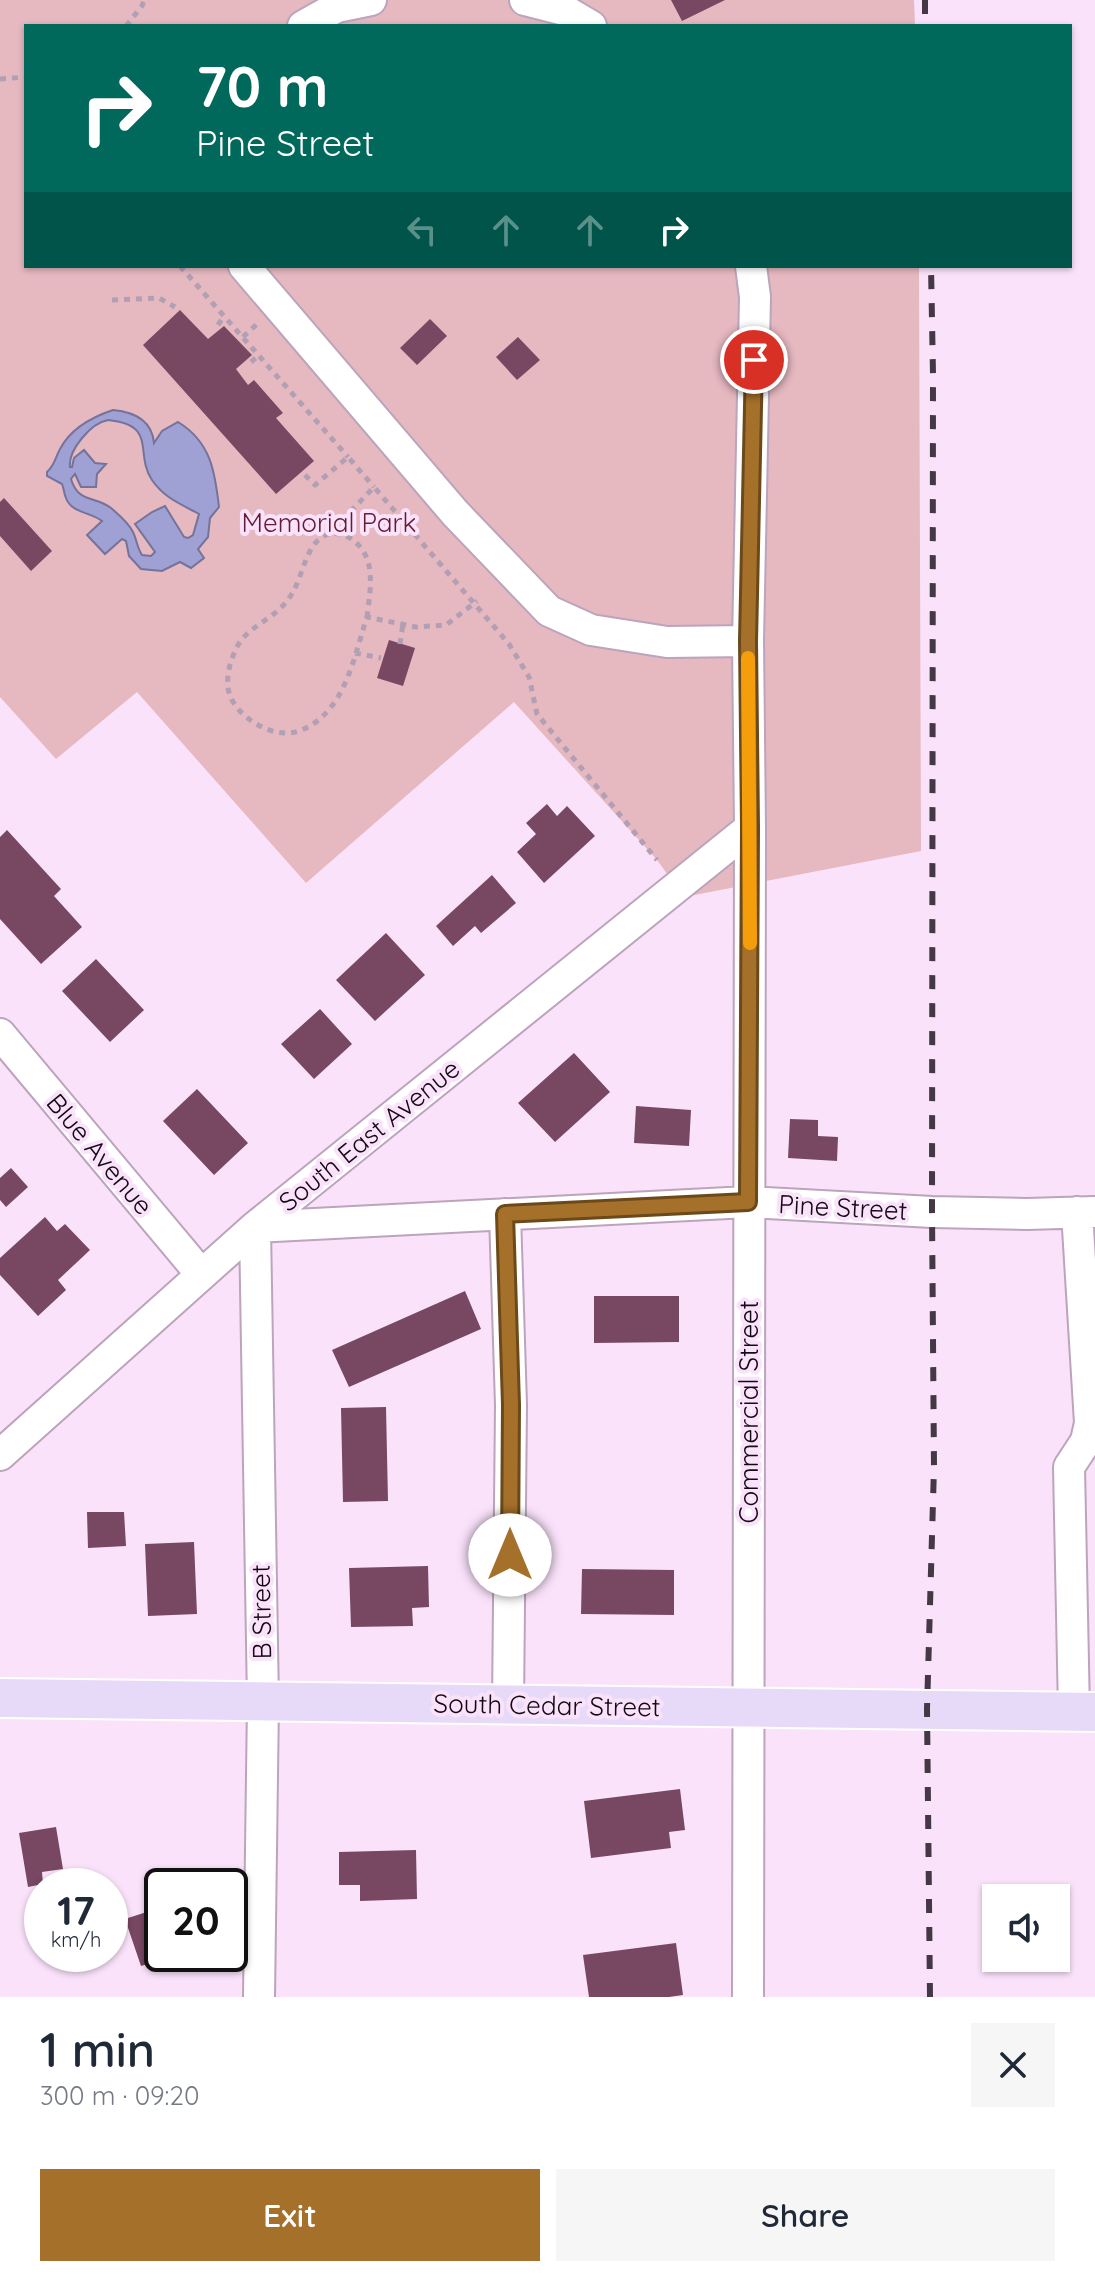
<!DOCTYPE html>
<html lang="en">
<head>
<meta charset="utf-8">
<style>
  :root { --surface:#fff; --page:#f6f6f7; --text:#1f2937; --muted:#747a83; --accent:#a5702a }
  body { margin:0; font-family:Quicksand,sans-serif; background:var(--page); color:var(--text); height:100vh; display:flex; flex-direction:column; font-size:30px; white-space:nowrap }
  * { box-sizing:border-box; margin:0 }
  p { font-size:26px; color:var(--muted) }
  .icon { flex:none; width:44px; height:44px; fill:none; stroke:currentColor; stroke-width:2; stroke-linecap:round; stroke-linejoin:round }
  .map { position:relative; height:1997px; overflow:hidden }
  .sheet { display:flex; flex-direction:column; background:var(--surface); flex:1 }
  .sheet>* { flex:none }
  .top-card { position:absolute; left:24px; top:24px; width:1048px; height:244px; border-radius:0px; box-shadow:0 2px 6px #0004; background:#00695c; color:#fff; overflow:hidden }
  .tools { position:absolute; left:982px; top:1884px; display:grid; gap:16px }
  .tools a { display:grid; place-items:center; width:88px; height:88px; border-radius:0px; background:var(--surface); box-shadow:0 2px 6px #0004; font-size:40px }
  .speed { position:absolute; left:24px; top:1868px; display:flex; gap:16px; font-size:40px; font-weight:700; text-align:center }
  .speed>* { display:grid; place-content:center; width:104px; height:104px; border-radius:50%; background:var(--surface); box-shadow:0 2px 6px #0004; line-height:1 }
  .speed small { font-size:20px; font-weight:400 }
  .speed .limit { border:4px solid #111; border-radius:12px; background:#fff; color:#111 }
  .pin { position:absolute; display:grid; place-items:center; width:68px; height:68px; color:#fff; margin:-34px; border:4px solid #fff; border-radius:50%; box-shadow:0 2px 8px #0007 }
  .me { position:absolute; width:88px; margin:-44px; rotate:0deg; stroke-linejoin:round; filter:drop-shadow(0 0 6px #0008) }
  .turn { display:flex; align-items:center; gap:28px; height:168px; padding:0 40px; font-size:36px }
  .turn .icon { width:104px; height:104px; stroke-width:2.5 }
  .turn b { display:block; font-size:56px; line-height:68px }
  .lanes { display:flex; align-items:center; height:76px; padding:0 40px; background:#0003; justify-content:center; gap:40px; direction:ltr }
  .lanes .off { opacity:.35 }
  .round { display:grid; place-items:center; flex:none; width:84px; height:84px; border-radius:0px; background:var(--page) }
  .head { display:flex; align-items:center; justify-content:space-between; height:136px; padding:0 40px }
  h1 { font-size:48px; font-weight:600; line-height:60px }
  .cta { display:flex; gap:16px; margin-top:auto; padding:16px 40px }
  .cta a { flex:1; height:92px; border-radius:0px; background:var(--accent); color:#fff; font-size:32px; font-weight:600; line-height:92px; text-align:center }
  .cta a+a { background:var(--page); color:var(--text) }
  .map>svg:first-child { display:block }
  .green { fill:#e6b8c0 }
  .water { fill:#9fa0d4; stroke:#75739a; stroke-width:2; fill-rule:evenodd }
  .building { fill:#784762 }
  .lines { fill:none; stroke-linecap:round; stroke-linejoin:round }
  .minor-casing { stroke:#bba4bc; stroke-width:34 }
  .major-casing { stroke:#fff; stroke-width:42 }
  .path { stroke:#b29fb3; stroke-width:5; stroke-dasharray:6 6; stroke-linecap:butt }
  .minor { stroke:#fff; stroke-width:30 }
  .major { stroke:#e7daf8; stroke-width:38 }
  .rail { stroke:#443844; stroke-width:6; stroke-dasharray:14 14; stroke-linecap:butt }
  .route-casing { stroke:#6b491b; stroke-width:20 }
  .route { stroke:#a5702a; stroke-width:14 }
  .slow { stroke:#f59e0b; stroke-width:14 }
  .labels { text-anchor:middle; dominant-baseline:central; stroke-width:8; stroke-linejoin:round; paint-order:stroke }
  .park-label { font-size:26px; fill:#651b31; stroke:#fae2fb }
  .street-label { font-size:26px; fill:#120a12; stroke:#fae2fb }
</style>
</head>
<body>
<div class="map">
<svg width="1095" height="1997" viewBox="0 0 1095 1997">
  <rect width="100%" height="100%" fill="#fae2fb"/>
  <path class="green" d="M0 0H914L915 26H26V266H919L921 851 684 897 657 860 514 702 306 883 137 692 56 759 0 697Z"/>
  <path class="water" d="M113 410C134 412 152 420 154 443L162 431 178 422C211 442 215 472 219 507L210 518 208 537 198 549 204 558 191 568 180 562 162 571 141 569 129 556 126 541 122 539 105 554 87 535 102 521C91 512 71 513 66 498 64 494 64 489 62 484L47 476V472C55 465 55 458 60 449 71 428 92 417 113 410ZM108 420C158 425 134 453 152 480 164 498 181 504 199 514L193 535 188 538 184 537 165 506 152 512 135 524 155 552 151 556 142 555C137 548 137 540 133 532 128 522 119 515 111 508 95 496 78 503 71 479L75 474 81 487H96L97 474 106 464 95 463 84 450 74 458 72 467H70C68 450 91 423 108 420Z"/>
  <path class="building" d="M671 0H725L682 21Z
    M180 310 208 339 224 326 252 355 236 369 248 385 254 380 283 413 276 418 314 461 276 494 143 345Z
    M430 319 447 336 417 365 400 348Z
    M518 337 540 360 517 380 496 357Z
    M4 498 52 551 31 571 0 536V502Z
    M389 640 415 648 403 686 377 678Z
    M547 804 557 816 567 806 595 836 544 883 517 852 536 834 526 823Z
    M7 830 61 889 54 896 82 927 41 964 0 919V837Z
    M492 875 516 903 481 933 475 926 453 946 436 926Z
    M386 933 425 975 375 1021 336 980Z
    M96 959 144 1010 110 1042 62 991Z
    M320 1009 352 1044 314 1079 281 1044Z
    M574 1053 610 1092 555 1142 518 1103Z
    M197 1089 248 1143 214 1175 163 1121Z
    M636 1106 691 1110 689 1146 634 1143Z
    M790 1119 818 1120V1136L838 1137 837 1161 788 1158Z
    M11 1168 28 1187 6 1207 0 1200V1178Z
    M45 1217 57 1231 65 1224 90 1250 58 1280 66 1290 38 1316 0 1275V1258Z
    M465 1291 481 1329 349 1387 332 1350Z
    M594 1296H679V1342L594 1343Z
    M386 1407 388 1501 343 1502 341 1408Z
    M87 1512H124L126 1546 88 1548Z
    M194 1542 197 1614 148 1616 145 1544Z
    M428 1566 429 1607 412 1608 413 1626 351 1627 349 1568Z
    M582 1569 674 1570V1615L581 1614Z
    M680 1789 685 1830 669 1832 671 1848 591 1858 584 1801Z
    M56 1827 63 1869 42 1872 43 1884 28 1887 19 1833Z
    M416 1850 417 1899 360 1901V1885H339V1852Z
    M162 1907V1954L175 1955 141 1966 125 1919Z
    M676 1943 683 1995 669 1997H589L583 1955Z"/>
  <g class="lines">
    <defs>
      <path id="minor" d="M525 0 564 10 591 26
        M303 26 337 7 371 0
        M244 266 455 513 549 611 591 630 667 642 748 641
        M0 1034 201 1274
        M505 1214 511 1405 508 1705
        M0 1455 255 1227 750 828
        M1074 1712 1069 1467 1086 1441 1090 1423 1077 1212
        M259 1997 263 1702 255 1227 748 1202 932 1212 1027 1214 1095 1212
        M748 1997 750 828 748 641 755 297 751 266"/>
      <path id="major" d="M0 1698 1095 1712"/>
    </defs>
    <use href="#minor" class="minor-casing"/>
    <use href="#major" class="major-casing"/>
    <path class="path" d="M126 26 142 6 144 0
      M0 79 26 77
      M180 266 348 457
      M112 300 159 298 175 307
      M218 325 224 316
      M243 337 257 324
      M251 362 259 355
      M305 475 315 485 348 457 374 487
      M346 535 351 511 374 487 509 644 529 677 537 714 657 860
      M367 617C369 600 373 578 368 562 361 537 330 521 313 546 302 563 300 585 287 601 269 624 243 626 233 656 228 668 225 686 231 698 239 716 265 733 285 733 298 734 314 725 323 716 349 691 356 650 367 617L416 627 446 625 477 601
      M400 644 403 624
      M355 653 381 658"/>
    <use href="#minor" class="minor"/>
    <use href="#major" class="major"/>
    <path class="rail" d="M925 0V26
      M930 1997 927 1709 934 1467 932 1212 933 374 931 266"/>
  </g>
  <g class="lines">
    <defs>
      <path id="route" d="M510 1555 511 1405 505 1214 748 1202 750 828 748 641 754 360"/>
    </defs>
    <use href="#route" class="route-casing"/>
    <use href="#route" class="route"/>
    <path class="slow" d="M748 658 750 943"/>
  </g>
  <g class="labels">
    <g class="park-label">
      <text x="329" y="522">Memorial Park</text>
    </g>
    <g class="street-label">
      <text transform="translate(369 1135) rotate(-39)">South East Avenue</text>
      <text transform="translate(100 1154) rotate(50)">Blue Avenue</text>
      <text transform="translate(843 1207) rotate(3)">Pine Street</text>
      <text transform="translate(748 1412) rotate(-90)">Commercial Street</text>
      <text transform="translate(261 1612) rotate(-91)">B Street</text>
      <text transform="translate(547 1705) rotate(1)">South Cedar Street</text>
    </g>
  </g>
</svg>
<div class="tools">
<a><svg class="icon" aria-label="sound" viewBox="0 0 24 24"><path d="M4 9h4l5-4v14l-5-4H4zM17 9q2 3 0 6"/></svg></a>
</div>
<div class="speed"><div>17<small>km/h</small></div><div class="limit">20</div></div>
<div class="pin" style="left:754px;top:360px;background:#d93025"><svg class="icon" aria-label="arrive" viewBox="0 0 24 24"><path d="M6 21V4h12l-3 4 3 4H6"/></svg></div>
<svg class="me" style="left:510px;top:1555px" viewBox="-20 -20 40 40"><circle r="19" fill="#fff"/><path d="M0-13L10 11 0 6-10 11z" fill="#a5702a"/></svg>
<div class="top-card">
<div class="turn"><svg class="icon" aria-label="right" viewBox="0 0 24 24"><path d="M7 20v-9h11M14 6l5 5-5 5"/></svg><div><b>70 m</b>Pine Street</div></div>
<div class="lanes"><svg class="icon off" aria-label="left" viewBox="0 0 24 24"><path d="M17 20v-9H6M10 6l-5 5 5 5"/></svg><svg class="icon off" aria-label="ahead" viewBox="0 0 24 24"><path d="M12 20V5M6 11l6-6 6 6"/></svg><svg class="icon off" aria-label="ahead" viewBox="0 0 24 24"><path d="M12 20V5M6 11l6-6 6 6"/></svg><svg class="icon" aria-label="right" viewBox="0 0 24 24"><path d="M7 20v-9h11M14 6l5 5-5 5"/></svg></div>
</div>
</div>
<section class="sheet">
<div class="head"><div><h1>1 min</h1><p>300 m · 09:20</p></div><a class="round"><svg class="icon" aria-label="close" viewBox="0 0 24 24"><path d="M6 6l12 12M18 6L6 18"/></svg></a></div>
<div class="cta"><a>Exit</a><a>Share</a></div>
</section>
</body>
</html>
